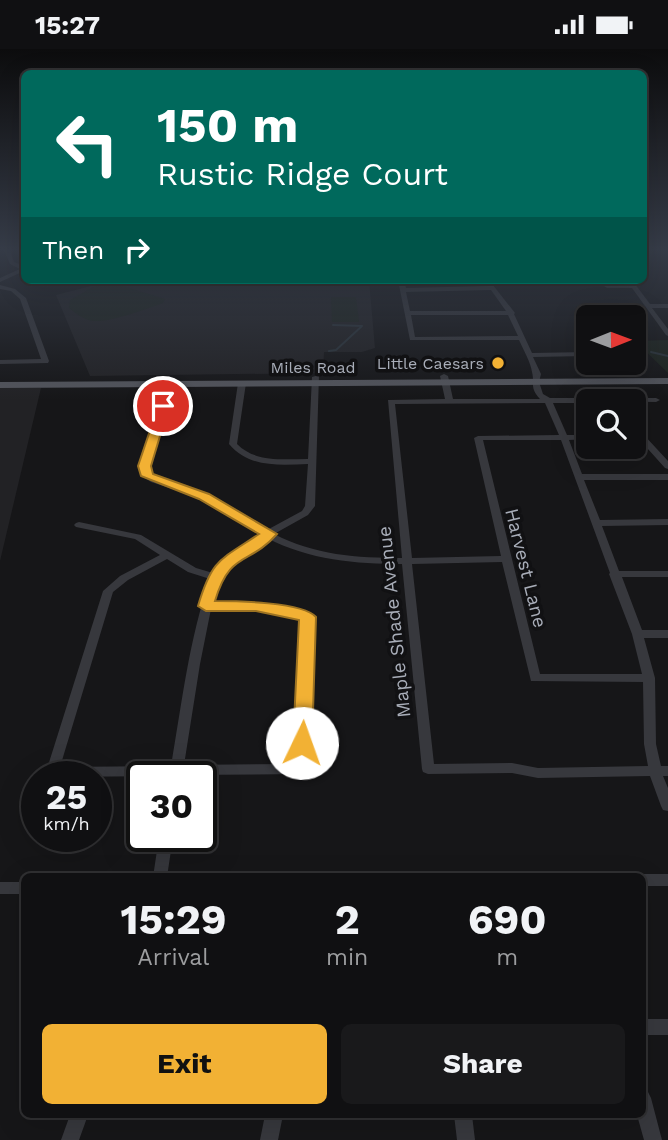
<!DOCTYPE html>
<html lang="en">
<head>
<meta charset="utf-8">
<style>
  :root { --surface:#101012; --page:#19191b; --text:#f1f3f6; --muted:#9c9d9f; --line:#303032; --accent:#f2b134 }
  body { margin:0; font-family:"Work Sans",sans-serif; background:var(--page); color:var(--text); height:100vh; display:flex; flex-direction:column; font-size:26px; white-space:nowrap }
  * { box-sizing:border-box; margin:0 }
  p { font-size:23px; color:var(--muted) }
  .icon { flex:none; width:38px; height:38px; fill:none; stroke:currentColor; stroke-width:2; stroke-linecap:round; stroke-linejoin:round }
  .map { position:relative; flex:1; overflow:hidden }
  .drawer { position:absolute; left:21px; top:824px; width:625px; height:245px; display:flex; flex-direction:column; background:var(--surface); border-radius:10px; box-shadow:0 7px 28px #0002,0 0 0 2px var(--line) }
  .drawer>* { flex:none }
  .top-card { position:absolute; left:21px; top:21px; width:626px; height:214px; border-radius:10px; box-shadow:0 7px 28px #0002,0 0 0 2px var(--line); background:#00695c; color:#fff; overflow:hidden }
  .needle { width:46px; rotate:89deg }
  .controls { position:absolute; left:576px; top:256px; display:grid; gap:14px }
  .controls a { display:grid; place-items:center; width:70px; height:70px; border-radius:10px; background:var(--surface); box-shadow:0 7px 28px #0002,0 0 0 2px var(--line); font-size:35px }
  .speed { position:absolute; left:21px; top:712px; display:flex; gap:14px; font-size:35px; font-weight:700; text-align:center }
  .speed>* { display:grid; place-content:center; width:91px; height:91px; border-radius:50%; background:var(--surface); box-shadow:0 7px 28px #0002,0 0 0 2px var(--line); line-height:1 }
  .speed small { font-size:18px; font-weight:400 }
  .speed .limit { border:4px solid #111; border-radius:10px; background:#fff; color:#111 }
  .pin { position:absolute; display:grid; place-items:center; width:60px; height:60px; color:#fff; margin:-30px; border:4px solid #fff; border-radius:50%; box-shadow:0 2px 7px #0007 }
  .me { position:absolute; width:77px; margin:-38px; rotate:3deg; stroke-linejoin:round; filter:drop-shadow(0 0 5px #0008) }
  .turn { display:flex; align-items:center; gap:24px; height:147px; padding:0 21px; font-size:32px }
  .turn .icon { width:91px; height:91px; stroke-width:2.5 }
  .turn b { display:block; font-size:49px; line-height:60px }
  .then { display:flex; align-items:center; height:66px; padding:0 21px; background:#0003; gap:14px; font-size:26px }
  .eta { display:flex; justify-content:space-evenly; align-items:center; height:119px; text-align:center }
  .eta b { font-size:42px; font-weight:700; line-height:49px }
  .button { display:flex; gap:14px; margin-top:auto; padding:14px 21px }
  .button a { flex:1; height:80px; border-radius:10px; background:var(--accent); color:#111; font-size:28px; font-weight:700; line-height:80px; text-align:center }
  .button a+a { background:var(--page); color:var(--text) }
  .status { display:flex; justify-content:space-between; align-items:center; height:49px; padding:0 35px; background:var(--surface); direction:ltr }
  .status svg { height:19px; fill:currentColor }
  .map>svg:first-child { display:block }
  .built { fill:#222225 }
  .green { fill:#1c231d }
  .lines { fill:none; stroke-linecap:round; stroke-linejoin:round }
  .stream { stroke:#2c353c; stroke-width:2 }
  .minor { fill:#37383d; fill-rule:evenodd }
  .major { fill:#53555c; fill-rule:evenodd }
  .route { fill:#f2b134; stroke:#9d7322; stroke-width:2 }
  .poi-dot { fill:#f2b134; stroke:#111113; stroke-width:2.5 }
  .labels { text-anchor:middle; dominant-baseline:central; stroke-width:7; stroke-linejoin:round; paint-order:stroke }
  .far-poi-label { font-size:16px; fill:#a8adb8; stroke:#111113; text-anchor:end }
  .far-street-label { font-size:16px; fill:#a8adb8; stroke:#111113 }
  .street-label { font-size:19px; fill:#a8adb8; stroke:#111113 }
</style>
</head>
<body>
<div class="status"><b>15:27</b><svg viewBox="0 0 49 12"><path d="M0 12V9h3v3zM5 12V6h3v6zM10 12V3h3v9zM15 12V0h3v12zM26 1h20v11H26zM47 4h2v5h-2z"/></svg></div>
<div class="map">
<svg width="668" height="1091" viewBox="0 0 668 1091">
  <rect width="100%" height="100%" fill="#161618"/>
  <path class="built" d="M114 231H369L375 299 362 303H324L323 324 90 327 56 246Z
    M0 339H41L0 512Z"/>
  <path class="green" d="M113 234 165 250 163 254C146 260 112 273 94 272 84 271 77 265 69 259L70 251 93 238Z
    M331 248H356L359 273H332Z
    M668 291V324L635 292Z"/>
  <g class="lines">
    <path class="stream" d="M333 276 362 277
      M329 302 336 301 362 277
      M651 303 668 307"/>
    <path class="minor" d="M3 199H9L14 213 24 217V222L0 233V229L20 220 10 215Z
      M398 231H404L406 239 488 237 483 231H489L515 264 514 265 532 304 588 303V307H586L533 308 541 325 539 333 543 345 550 349H656L660 351 656 353 588 352V354H553L567 386H588V390L569 391 582 425H668V431H584L600 471 668 470V476L602 477 619 522H668V528H622L642 581H668V589H644L655 629 656 695 661 717H668V727H663L668 739V762L663 761 661 757 650 727 538 729 512 724 428 725 423 723 422 720 402 515C356 515 309 511 267 489 233 508 225 516 213 554H256L308 565 313 568 307 720 306 723 301 725 182 726 181 728H171L170 727 52 728 47 727 46 723 103 542 120 527 160 506 135 490 76 478 74 476 76 474 79 473 141 486 196 519 213 524C224 506 242 495 260 485L200 449 151 433 145 429 140 417 168 327 175 329 148 417 152 426 164 432 206 445 267 481 302 462 305 457 308 415C279 416 249 419 229 395L238 334 242 332 246 334 237 395C256 414 283 410 308 410L312 328 319 326 315 457 308 466 274 485C314 506 357 509 402 509L388 351 445 350 440 327 444 325 448 327 453 350H540C529 338 535 335 532 323 531 314 523 300 519 291H410ZM491 241 506 262H410L406 243ZM411 266H508L518 287 415 288ZM545 354 559 386 478 387 474 389 501 507 412 509 395 355ZM483 391H561L610 524 609 525 632 585 642 625H540ZM167 510 188 523 210 530C189 590 182 654 171 717L60 718 113 543 128 531ZM502 513 531 632 643 633 644 695 648 717 538 719 512 714 434 715 412 515ZM211 560H256L302 570 295 715 184 716 200 615Z
      M626 231H632L650 255H668V259H652L668 280V287L666 286 632 239H607L604 237 607 235H629Z
      M0 236 15 240 26 249 49 312 48 314 0 315V311L41 310 20 250 11 242 0 240Z
      M634 386H644L668 412V420L665 419 639 390H634Z
      M159 788H173L167 828H153Z
      M642 825H668V837H642V828H636Z
      M0 833H24V845H0Z
      M642 970H668V986H642Z
      M642 1040 648 1043 651 1049 662 1091H644L637 1066H642Z
      M70 1066H88L79 1091H61Z
      M265 1066H283L278 1091H260Z
      M454 1066H472L475 1091H457Z"/>
    <path class="major" d="M668 329V335L0 339V333Z"/>
  </g>
  <linearGradient id="sky" x2="0" y2="1"><stop stop-color="#0c0c0d"/><stop offset="0.57" stop-color="#363c48"/><stop offset="1" stop-color="#363c48" stop-opacity="0"/></linearGradient>
  <rect width="668" height="351" fill="url(#sky)"/>
  <path class="route" d="M159 355 169 357 151 417 153 425 209 445 277 485C249 517 230 501 215 552 236 552 303 553 316 568L312 694 309 699H295L293 694 299 571 256 562H206L198 557C212 510 220 511 259 485L199 450 141 427 138 417Z"/>
  <circle class="poi-dot" cx="498" cy="314" r="7"/>
  <g class="labels">
    <g class="far-poi-label">
      <text x="484" y="314">Little Caesars</text>
    </g>
    <g class="far-street-label">
      <text x="313" y="318">Miles Road</text>
    </g>
    <g class="street-label">
      <text transform="translate(526 519) rotate(76)">Harvest Lane</text>
      <text transform="translate(394 573) rotate(-96)">Maple Shade Avenue</text>
    </g>
  </g>
</svg>
<div class="controls">
<a><svg class="needle" viewBox="-14 -14 28 28"><path d="M0-13l5 13h-10z" fill="#e53935"/><path d="M0 13l5-13h-10z" fill="#9c9d9f"/></svg></a>
<a><svg class="icon" aria-label="search" viewBox="0 0 24 24"><circle cx="10" cy="10" r="6"/><path d="M15 15l6 6"/></svg></a>
</div>
<div class="speed"><div>25<small>km/h</small></div><div class="limit">30</div></div>
<div class="pin" style="left:163px;top:357px;background:#d93025"><svg class="icon" aria-label="arrive" viewBox="0 0 24 24"><path d="M6 21V4h12l-3 4 3 4H6"/></svg></div>
<svg class="me" style="left:302px;top:694px" viewBox="-20 -20 40 40"><circle r="19" fill="#fff"/><path d="M0-13L10 11 0 6-10 11z" fill="#f2b134"/></svg>
<div class="top-card">
<div class="turn"><svg class="icon" aria-label="left" viewBox="0 0 24 24"><path d="M17 20v-9H6M10 6l-5 5 5 5"/></svg><div><b>150 m</b>Rustic Ridge Court</div></div>
<div class="then">Then<svg class="icon" aria-label="right" viewBox="0 0 24 24"><path d="M7 20v-9h11M14 6l5 5-5 5"/></svg></div>
</div>
<section class="drawer">
<div class="eta">
<div><b>15:29</b><p>Arrival</p></div>
<div><b>2</b><p>min</p></div>
<div><b>690</b><p>m</p></div>
</div>
<div class="button"><a>Exit</a><a>Share</a></div>
</section>
</div>
</body>
</html>
